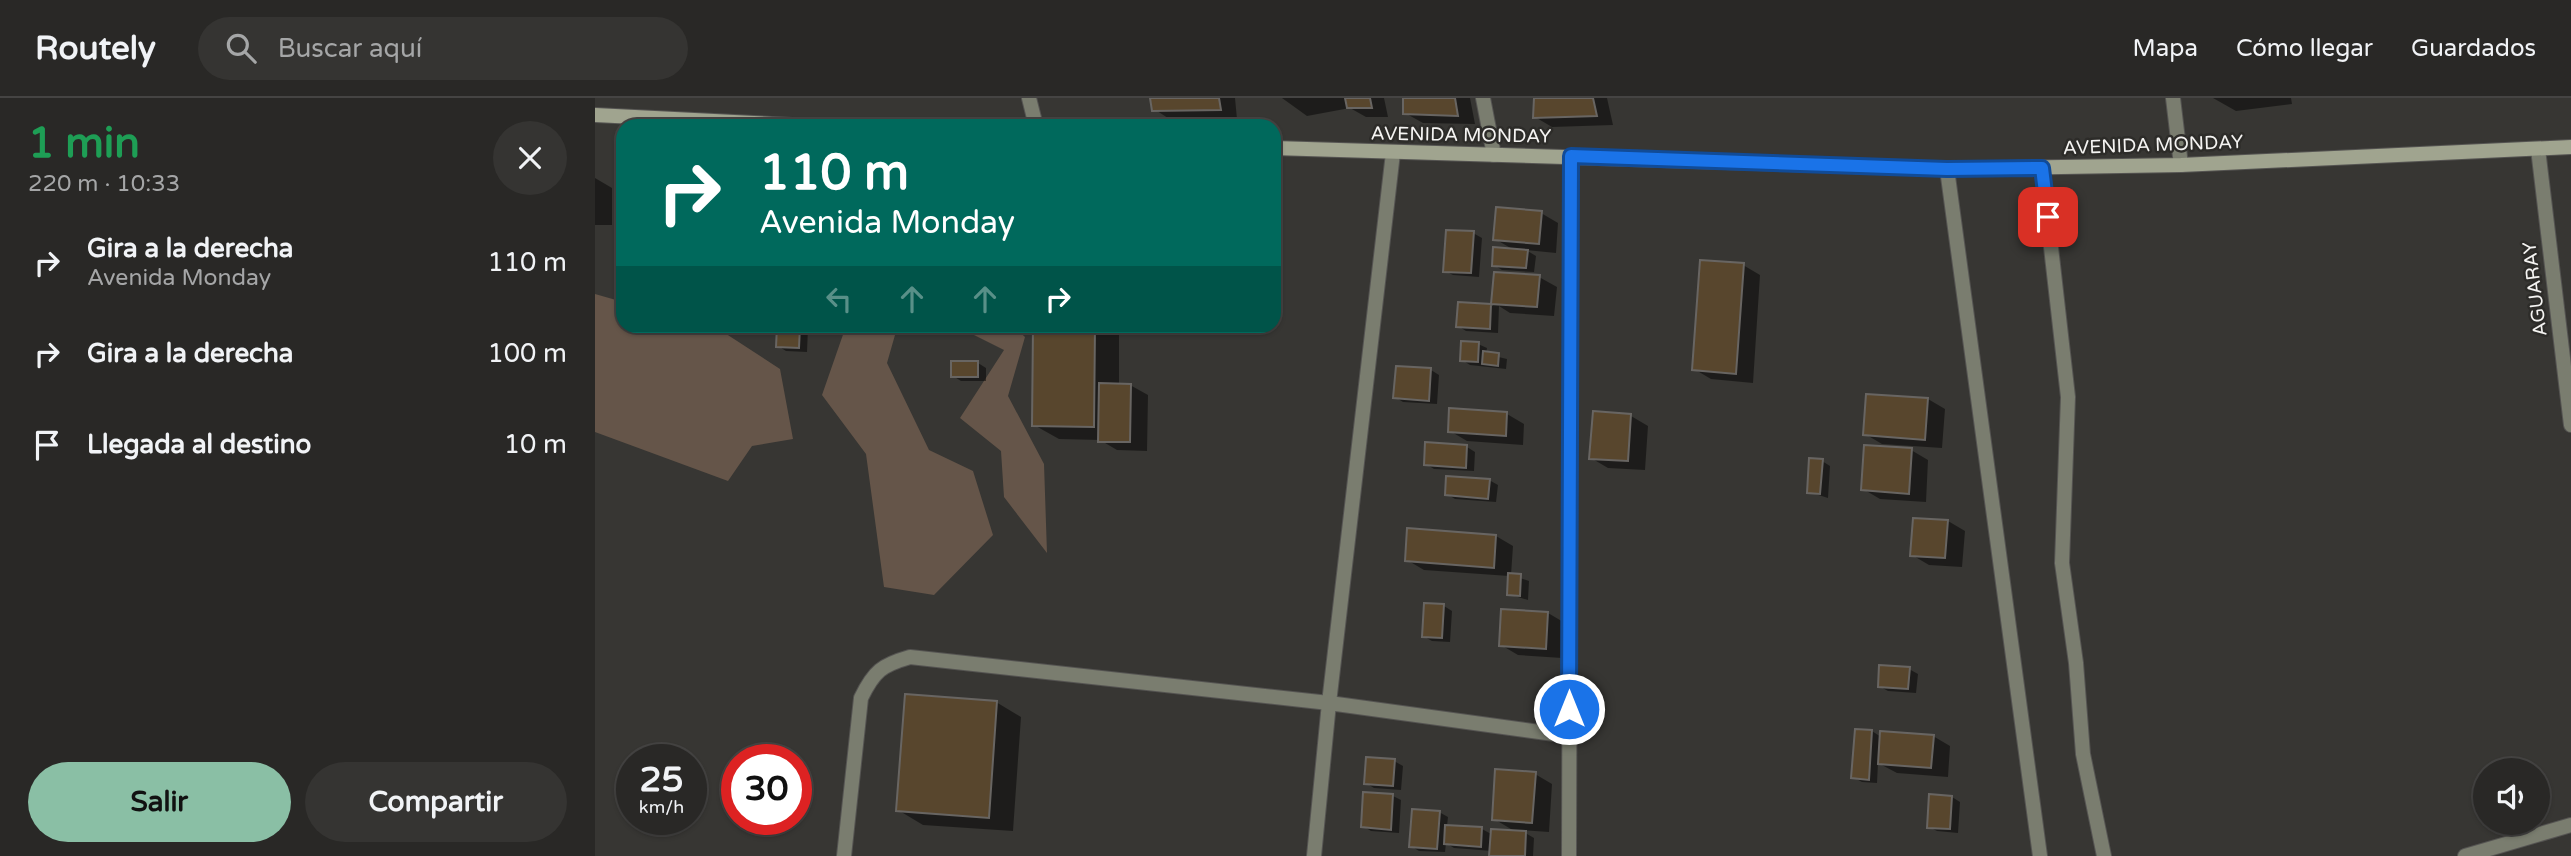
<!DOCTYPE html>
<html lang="es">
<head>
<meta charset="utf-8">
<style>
  :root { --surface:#292826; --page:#353432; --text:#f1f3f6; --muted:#a5a6a7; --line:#454443; --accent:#8abfa5 }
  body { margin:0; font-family:"Varela Round",sans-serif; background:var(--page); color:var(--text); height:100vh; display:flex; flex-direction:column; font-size:26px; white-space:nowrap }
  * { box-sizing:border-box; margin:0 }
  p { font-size:23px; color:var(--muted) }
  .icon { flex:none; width:38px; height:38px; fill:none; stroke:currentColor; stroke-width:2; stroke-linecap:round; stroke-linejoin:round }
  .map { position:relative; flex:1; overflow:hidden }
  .drawer { display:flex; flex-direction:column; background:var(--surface); width:595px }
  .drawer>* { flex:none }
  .banner { position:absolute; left:21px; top:21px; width:665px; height:214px; border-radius:21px; box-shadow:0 2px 5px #0004,0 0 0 2px var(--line); background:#00695c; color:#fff; overflow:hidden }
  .buttons { position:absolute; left:1878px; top:660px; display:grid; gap:14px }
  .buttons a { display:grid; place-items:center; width:77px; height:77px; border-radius:50%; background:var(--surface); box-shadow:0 2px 5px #0004,0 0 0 2px var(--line); font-size:35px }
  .speed { position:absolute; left:21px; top:646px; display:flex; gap:14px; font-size:35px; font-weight:700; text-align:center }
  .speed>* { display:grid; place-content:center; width:91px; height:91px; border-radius:50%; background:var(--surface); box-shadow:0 2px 5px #0004,0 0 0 2px var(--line); line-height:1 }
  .speed small { font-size:18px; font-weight:400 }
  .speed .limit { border:10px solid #d22; background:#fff; color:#111 }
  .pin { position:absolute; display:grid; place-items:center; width:60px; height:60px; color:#fff; margin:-30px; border-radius:14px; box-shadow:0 4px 10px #0006 }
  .me { position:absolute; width:77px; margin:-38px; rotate:0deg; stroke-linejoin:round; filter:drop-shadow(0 0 5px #0008) }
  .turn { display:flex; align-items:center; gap:24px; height:147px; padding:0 28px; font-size:32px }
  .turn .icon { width:91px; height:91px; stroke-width:2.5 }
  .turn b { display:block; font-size:49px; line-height:60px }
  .lanes { display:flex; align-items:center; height:66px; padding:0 28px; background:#0003; justify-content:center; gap:35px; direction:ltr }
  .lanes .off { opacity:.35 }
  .round { display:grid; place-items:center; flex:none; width:74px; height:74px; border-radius:37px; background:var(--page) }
  .summary { display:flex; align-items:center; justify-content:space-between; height:119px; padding:0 28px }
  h1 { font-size:42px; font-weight:800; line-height:52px; color:#1e9e55 }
  .cta { display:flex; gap:14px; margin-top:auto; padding:14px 28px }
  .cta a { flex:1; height:80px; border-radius:42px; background:var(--accent); color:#111; font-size:28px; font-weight:800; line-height:80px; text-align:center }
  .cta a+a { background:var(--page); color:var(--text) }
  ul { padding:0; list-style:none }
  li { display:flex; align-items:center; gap:21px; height:91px; padding:0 28px }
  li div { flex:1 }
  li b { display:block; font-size:26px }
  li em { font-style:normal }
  header { display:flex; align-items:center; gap:42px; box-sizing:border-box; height:98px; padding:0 35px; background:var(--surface); border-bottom:2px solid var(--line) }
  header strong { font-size:33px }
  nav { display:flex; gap:38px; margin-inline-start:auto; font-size:24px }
  .search { width:490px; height:63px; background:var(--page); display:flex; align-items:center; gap:18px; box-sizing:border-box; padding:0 24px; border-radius:38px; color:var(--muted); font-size:26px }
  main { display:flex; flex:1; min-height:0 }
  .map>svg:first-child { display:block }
  .green { fill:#655549 }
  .shadow { fill:#0007 }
  .building { fill:#58462d; stroke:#686562; stroke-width:2 }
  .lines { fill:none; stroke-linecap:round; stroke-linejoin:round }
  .minor-casing { stroke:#555452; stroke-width:16 }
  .secondary-casing { stroke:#555452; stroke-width:16 }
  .minor { stroke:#7a7d6f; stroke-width:14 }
  .secondary { stroke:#a0a48f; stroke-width:14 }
  .route-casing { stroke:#114b97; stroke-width:18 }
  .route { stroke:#1a73e8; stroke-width:12 }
  .labels { text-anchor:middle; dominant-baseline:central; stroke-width:5; stroke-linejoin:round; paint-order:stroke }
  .street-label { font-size:19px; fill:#f5f4f2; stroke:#2d2c29 }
</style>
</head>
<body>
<header>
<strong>Routely</strong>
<div class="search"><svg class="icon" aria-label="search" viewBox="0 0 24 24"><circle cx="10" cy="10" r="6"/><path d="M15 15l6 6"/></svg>Buscar aquí</div>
<nav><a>Mapa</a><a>Cómo llegar</a><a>Guardados</a></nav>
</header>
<main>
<section class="drawer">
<div class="summary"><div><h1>1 min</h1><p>220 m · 10:33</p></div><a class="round"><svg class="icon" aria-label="close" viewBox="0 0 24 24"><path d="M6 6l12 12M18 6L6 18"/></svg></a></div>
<ul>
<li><svg class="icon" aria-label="right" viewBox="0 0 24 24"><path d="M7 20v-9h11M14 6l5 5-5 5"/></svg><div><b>Gira a la derecha</b><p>Avenida Monday</p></div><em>110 m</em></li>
<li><svg class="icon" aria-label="right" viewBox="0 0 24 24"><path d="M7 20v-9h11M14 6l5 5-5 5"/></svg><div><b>Gira a la derecha</b></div><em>100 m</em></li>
<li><svg class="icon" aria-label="arrive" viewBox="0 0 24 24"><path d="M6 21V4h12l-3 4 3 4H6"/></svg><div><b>Llegada al destino</b></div><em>10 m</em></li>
</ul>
<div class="cta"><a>Salir</a><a>Compartir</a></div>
</section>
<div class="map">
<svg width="1976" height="758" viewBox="0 0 1976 758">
  <rect width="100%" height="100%" fill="#373633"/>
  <path class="green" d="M0 196 28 204V228H119L185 271 198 341 157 348 133 383 0 334Z
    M251 228H314L302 230 292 265 334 352 378 373 398 437 339 497 289 489 271 356 227 297Z
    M361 228H418L430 239 413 298 449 366 452 455 409 399 406 353 365 320 409 252Z"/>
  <path class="shadow" d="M557 0H640L642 21 576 22 559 11Z
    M687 0H789L793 19H771L755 10 712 18Z
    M810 0H875L880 26 828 25 810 15Z
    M940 0H1012L1018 27 957 29 940 19Z
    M1618 0H1696L1697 6 1641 13Z
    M0 80 17 90V127H0Z
    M946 115 963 125 961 155 931 152 941 158 939 174 907 172 899 167 919 152 900 141Z
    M878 135 887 140 884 179 858 177 850 173Z
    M1148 167 1165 177 1158 285 1116 281 1099 271Z
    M900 176 944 179 962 189 959 218 915 215 904 208 903 235 871 233 863 228 864 205 898 208Z
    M183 228 213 230 212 254 191 253 183 248Z
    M440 228H524V287H535L553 297 552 353 522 352 505 342 464 341 439 327Z
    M883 246 892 250 891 256 912 261 911 271 875 267 867 262Z
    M383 265 391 270V283H366L358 278Z
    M802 270 836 272 844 277 842 306 808 304 800 299Z
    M1333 301 1350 311 1347 350 1287 346 1270 336Z
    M912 316 929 326 928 347 872 343 855 333Z
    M1036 318 1053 328 1050 372 1013 370 996 360Z
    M872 349 880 354 879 373 839 371 831 366Z
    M1316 352 1333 362 1331 404 1285 401 1268 391Z
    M1227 363 1235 368 1233 400 1214 394Z
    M894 382 903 387 901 404 860 401 852 396Z
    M1353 423 1370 433 1367 469 1334 467 1317 457Z
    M901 438 918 448 916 477 934 483 933 502 913 496 914 478 829 472 812 462Z
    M849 508 857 513 855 544 837 543 828 538Z
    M953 515 970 525 967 560 923 557 906 547Z
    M1314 571 1323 576 1321 595 1293 593 1284 588Z
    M401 604 426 619 418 733 328 727 303 712Z
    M1261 633H1277L1286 639 1338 638 1355 648 1353 679 1302 675 1283 665 1282 685 1267 684 1258 679Z
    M799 663 808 668 806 692 779 690 771 685Z
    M940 676 957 686 954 734 925 732 939 740 938 758H896L897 753 859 750 851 745 850 754 824 753 816 748 844 714 853 719 852 728 887 731 898 737 921 734 899 721Z
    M798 698 806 702 804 735 776 733 768 728Z
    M1335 698 1357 699 1365 704 1363 735 1342 733 1334 729Z"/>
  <path class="building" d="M555 0H624L626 12 557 13Z
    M750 0H775L777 10H752Z
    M808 0H860L863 18 808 16Z
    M939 0H998L1002 18 938 20Z
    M901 109 947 113 944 146 898 142Z
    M851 132 879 133 876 175 848 174Z
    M898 149 933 152 931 170 897 168Z
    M1105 162 1149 165 1141 276 1097 272Z
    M899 174 945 177 942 209 896 206Z
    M863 204 896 206 895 231 861 229Z
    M182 228H205L204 250 181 249Z
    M438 228H500L499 329 437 328Z
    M866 243 884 244 883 264 865 263Z
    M888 253 904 255 903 268 887 266Z
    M356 263H383V279H356Z
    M801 268 836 270 834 303 798 300Z
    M504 285 536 286 535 344H503Z
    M1271 296 1333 300 1330 342 1268 337Z
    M854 310 912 314 911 338 853 334Z
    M998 313 1036 316 1033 363 994 361Z
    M830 344 872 347 871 370 829 367Z
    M1269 347 1317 350 1314 396 1266 392Z
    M1214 360 1228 361 1225 396 1212 395Z
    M851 378 895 381 893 401 850 397Z
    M1318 420 1353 422 1350 460 1315 458Z
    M812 430 901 437 899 470 810 463Z
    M913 475 926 476 925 498 912 497Z
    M829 505 849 506 847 540 827 539Z
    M906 511 953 514 951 551 904 548Z
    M1284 567 1315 569 1313 591 1283 589Z
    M310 596 402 603 394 720 301 713Z
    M1260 631 1277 632 1274 682 1256 680Z
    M1285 633 1339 637 1336 670 1283 666Z
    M771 659 800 661 798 688 769 686Z
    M900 671 941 674 937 725 897 722Z
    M768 694 798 696 796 732 766 729Z
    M1334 696 1357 698 1355 731 1332 730Z
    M817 711 845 713 842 751 814 749Z
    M850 727 887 729 886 749 849 746Z
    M896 731 931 733 930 758H894Z"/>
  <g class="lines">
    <defs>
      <path id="minor" d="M434 0 441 28
        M888 0 899 57
        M1578 0 1586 67
        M1943 51 1976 327
        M1447 70 1473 299 1467 465 1481 565 1488 656 1509 758
        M1352 71 1445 758
        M249 758 266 600C279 573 287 567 315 559L734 605 974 638
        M719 758 734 605 798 55
        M974 758 976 58
        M1870 758 1976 727"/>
      <path id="secondary" d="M0 17 218 28
        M679 50 1352 71 1586 67 1976 49"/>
    </defs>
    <use href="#minor" class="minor-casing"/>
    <use href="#secondary" class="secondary-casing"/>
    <use href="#minor" class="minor"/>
    <use href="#secondary" class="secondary"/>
  </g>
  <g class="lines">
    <defs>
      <path id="route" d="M974 611 976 58 1352 71 1447 70 1453 119"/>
    </defs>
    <use href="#route" class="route-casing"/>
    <use href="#route" class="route"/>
  </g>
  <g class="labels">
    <g class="street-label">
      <text transform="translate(866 37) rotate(1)">AVENIDA MONDAY</text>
      <text transform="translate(1558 47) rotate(-2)">AVENIDA MONDAY</text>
      <text transform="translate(1940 191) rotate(-97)">AGUARAY</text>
    </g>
  </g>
</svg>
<div class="buttons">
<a><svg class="icon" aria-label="sound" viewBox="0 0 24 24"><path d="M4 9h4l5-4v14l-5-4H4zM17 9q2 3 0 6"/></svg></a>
</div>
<div class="speed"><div>25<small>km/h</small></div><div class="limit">30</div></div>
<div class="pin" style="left:1453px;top:119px;background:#d93025"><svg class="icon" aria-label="arrive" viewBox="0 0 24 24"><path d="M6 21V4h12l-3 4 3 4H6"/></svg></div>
<svg class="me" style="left:974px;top:611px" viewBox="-20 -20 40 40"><circle r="17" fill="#1a73e8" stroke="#fff" stroke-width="3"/><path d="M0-11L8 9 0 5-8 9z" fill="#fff"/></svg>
<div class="banner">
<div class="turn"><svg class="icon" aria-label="right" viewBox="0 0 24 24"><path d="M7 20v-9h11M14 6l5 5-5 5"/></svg><div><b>110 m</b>Avenida Monday</div></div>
<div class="lanes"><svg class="icon off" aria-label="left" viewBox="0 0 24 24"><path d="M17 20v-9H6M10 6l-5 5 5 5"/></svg><svg class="icon off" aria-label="ahead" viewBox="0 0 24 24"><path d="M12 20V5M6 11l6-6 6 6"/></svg><svg class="icon off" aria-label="ahead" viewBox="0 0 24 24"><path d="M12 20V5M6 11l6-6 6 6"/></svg><svg class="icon" aria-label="right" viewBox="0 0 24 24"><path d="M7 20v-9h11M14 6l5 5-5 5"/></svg></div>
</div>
</div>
</main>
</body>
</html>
